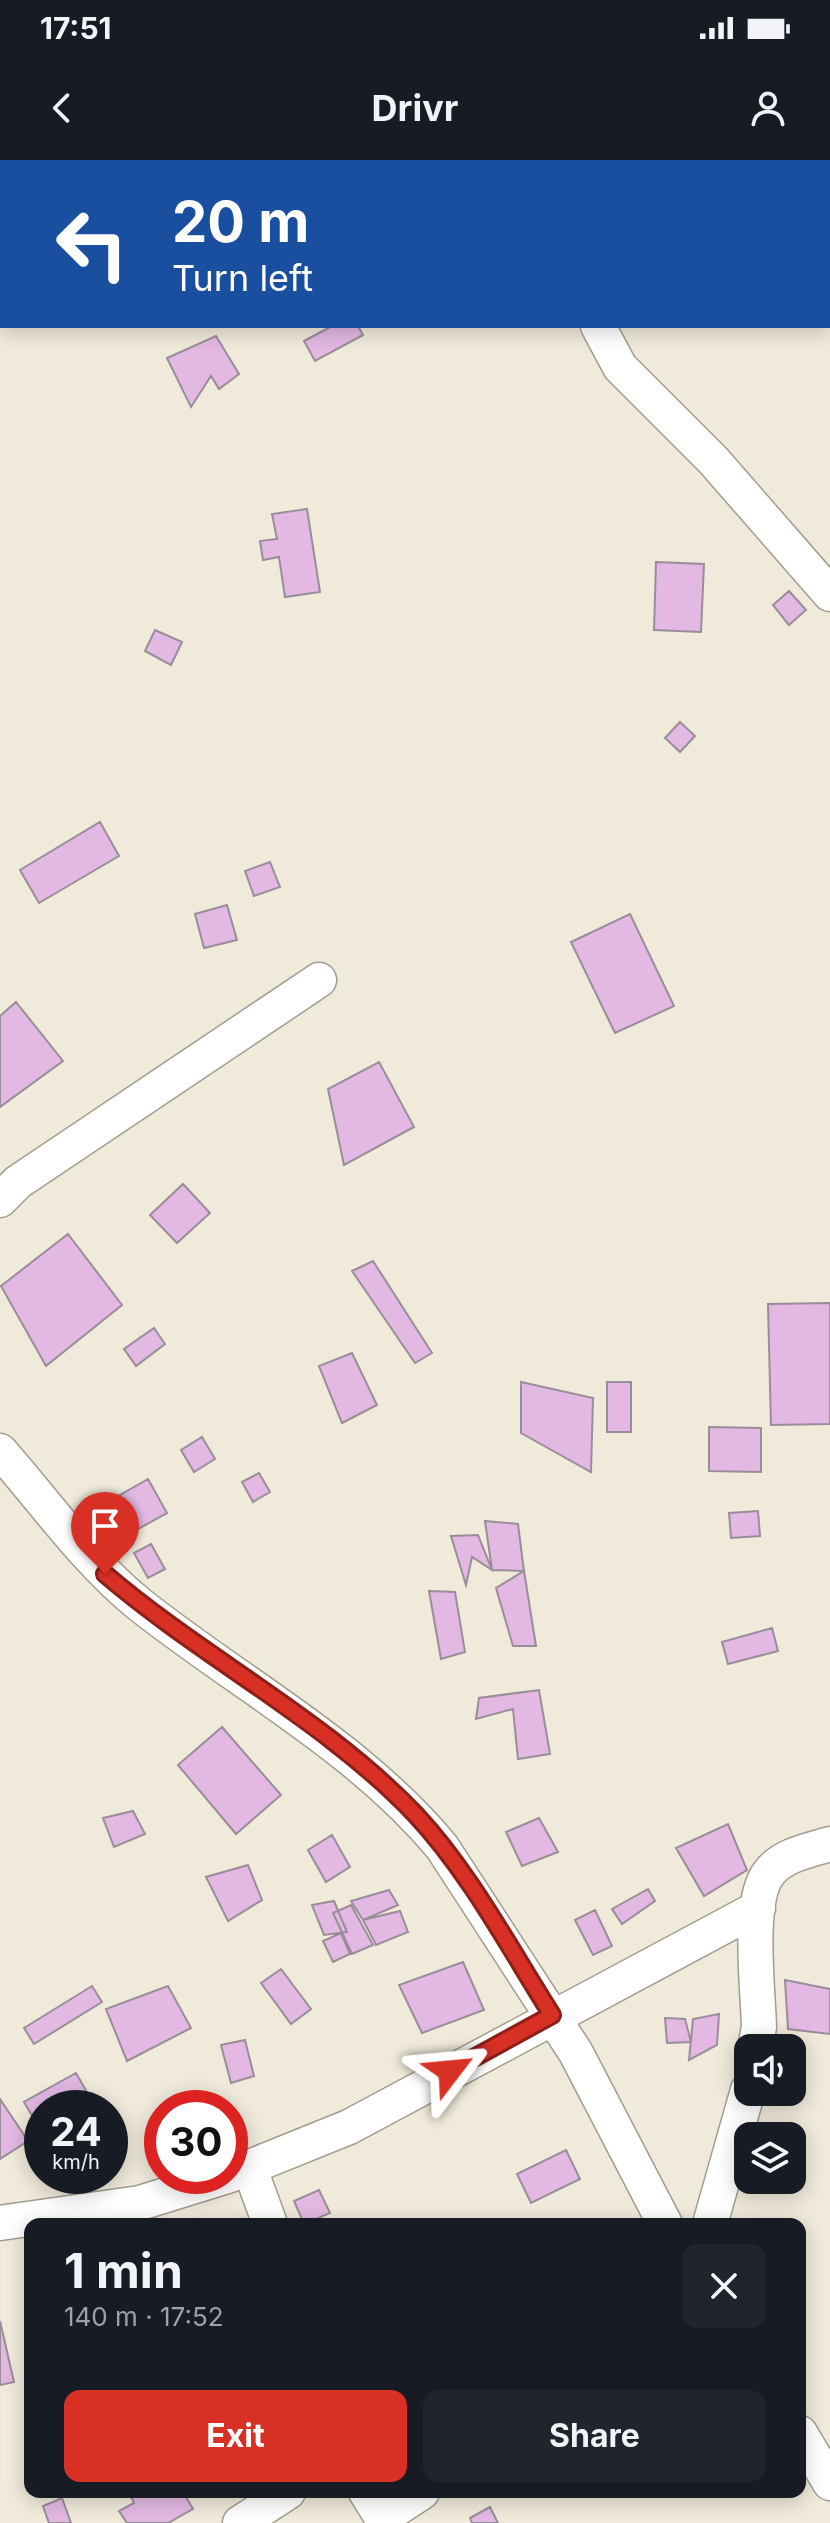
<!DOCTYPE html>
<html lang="en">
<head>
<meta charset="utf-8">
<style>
  :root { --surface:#171b24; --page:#20242c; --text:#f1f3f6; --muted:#9ea1a6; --accent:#d93025 }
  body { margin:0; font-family:Inter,sans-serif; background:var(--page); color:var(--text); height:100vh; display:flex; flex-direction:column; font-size:30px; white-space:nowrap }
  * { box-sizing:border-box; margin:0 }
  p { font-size:26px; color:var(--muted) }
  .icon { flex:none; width:44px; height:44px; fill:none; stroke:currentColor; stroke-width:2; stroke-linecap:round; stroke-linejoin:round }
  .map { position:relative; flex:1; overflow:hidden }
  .sheet { position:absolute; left:24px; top:2058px; width:782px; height:280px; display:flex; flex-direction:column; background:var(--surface); border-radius:16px; box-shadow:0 4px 20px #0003 }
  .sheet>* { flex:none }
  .top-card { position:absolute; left:0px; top:0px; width:830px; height:168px; box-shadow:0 4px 20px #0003; background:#1a4fa0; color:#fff; overflow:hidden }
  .controls { position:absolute; left:734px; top:1874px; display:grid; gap:16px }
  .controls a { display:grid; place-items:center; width:72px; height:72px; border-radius:16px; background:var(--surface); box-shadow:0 4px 20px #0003; font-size:40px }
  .speed { position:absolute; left:24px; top:1930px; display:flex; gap:16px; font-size:40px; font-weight:700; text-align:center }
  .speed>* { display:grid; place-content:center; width:104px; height:104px; border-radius:50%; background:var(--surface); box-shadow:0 4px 20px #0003; line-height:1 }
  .speed small { font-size:20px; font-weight:400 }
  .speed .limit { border:12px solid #d22; background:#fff; color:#111 }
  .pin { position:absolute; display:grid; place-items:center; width:68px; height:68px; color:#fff; margin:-82px -34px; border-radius:50% 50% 50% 0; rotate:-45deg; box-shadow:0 0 8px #0007 }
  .pin .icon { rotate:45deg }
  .me { position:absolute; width:88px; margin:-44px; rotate:61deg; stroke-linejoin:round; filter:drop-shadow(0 0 6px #0008) }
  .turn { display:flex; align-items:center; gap:28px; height:168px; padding:0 40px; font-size:36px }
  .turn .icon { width:104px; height:104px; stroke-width:2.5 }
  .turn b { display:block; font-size:56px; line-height:68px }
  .round { display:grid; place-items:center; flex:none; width:84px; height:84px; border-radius:16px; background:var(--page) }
  .headline { display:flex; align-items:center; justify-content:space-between; height:136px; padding:0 40px }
  h1 { font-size:48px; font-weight:700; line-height:60px }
  .primary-button { display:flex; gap:16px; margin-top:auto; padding:16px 40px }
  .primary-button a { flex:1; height:92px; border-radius:16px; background:var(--accent); color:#fff; font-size:32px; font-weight:700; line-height:92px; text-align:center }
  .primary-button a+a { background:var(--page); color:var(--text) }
  .status { display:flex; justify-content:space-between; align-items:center; height:56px; padding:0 40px; background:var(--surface); direction:ltr }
  .status svg { height:22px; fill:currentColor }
  header { display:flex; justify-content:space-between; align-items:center; height:104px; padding:0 40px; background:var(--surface); font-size:36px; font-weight:700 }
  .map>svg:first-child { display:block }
  .building { fill:#e3b8e3; stroke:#998d99; stroke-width:2 }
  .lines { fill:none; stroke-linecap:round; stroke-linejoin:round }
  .street-casing { stroke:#a29d8e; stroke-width:37 }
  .street { stroke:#fff; stroke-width:34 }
  .route-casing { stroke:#8d1f18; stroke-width:20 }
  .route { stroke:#d93025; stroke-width:14 }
</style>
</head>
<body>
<div class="status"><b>17:51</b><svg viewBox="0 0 49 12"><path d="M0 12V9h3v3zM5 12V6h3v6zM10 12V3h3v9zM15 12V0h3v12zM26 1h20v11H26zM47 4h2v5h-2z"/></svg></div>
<header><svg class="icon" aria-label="back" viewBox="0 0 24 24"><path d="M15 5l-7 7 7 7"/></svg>Drivr<svg class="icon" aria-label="person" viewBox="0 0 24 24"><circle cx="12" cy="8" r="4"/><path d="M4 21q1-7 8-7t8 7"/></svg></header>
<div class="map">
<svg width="830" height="2363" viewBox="0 0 830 2363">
  <rect width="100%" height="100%" fill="#efeada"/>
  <path class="building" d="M332 166H358L363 175 315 201 304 181Z
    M216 176 239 214 219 229 211 216 191 247 167 198Z
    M307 349 320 432 285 437 279 397 263 400 260 381 277 379 272 354Z
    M656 402 704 404 701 472 654 470Z
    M789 431 806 450 789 465 773 445Z
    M155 470 182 482 171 505 145 491Z
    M680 562 695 576 680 592 665 578Z
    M100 662 119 696 39 743 20 710Z
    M270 702 280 727 254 736 245 711Z
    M227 745 237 780 204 788 195 754Z
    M630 754 674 846 615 873 571 782Z
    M16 842 63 901 0 947V856Z
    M379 902 414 967 344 1005 328 929Z
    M183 1024 210 1053 177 1083 150 1055Z
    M68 1074 122 1145 46 1206 1 1126Z
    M373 1101 432 1193 415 1203 352 1111Z
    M830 1143V1264L771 1265 768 1144Z
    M154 1168 165 1184 136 1206 124 1189Z
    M352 1193 377 1245 342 1263 319 1206Z
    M521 1222 593 1238 591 1312 521 1273Z
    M607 1222H631V1272H607Z
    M709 1267 761 1268V1312L709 1311Z
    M202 1277 215 1299 194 1312 181 1290Z
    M259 1313 270 1332 253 1342 242 1322Z
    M148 1319 167 1353 131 1373 113 1339Z
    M758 1351 760 1376 731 1378 729 1353Z
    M485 1361 518 1364 524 1411 492 1410Z
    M478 1375 492 1410 472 1397 466 1425 451 1376Z
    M151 1384 165 1409 148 1418 134 1393Z
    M524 1411 536 1486H513L496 1428Z
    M429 1431 455 1432 465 1492 441 1499Z
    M772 1468 778 1491 728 1504 722 1482Z
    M539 1530 550 1594 518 1599 513 1549 476 1559 479 1538Z
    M222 1567 281 1635 236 1674 178 1605Z
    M133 1651 145 1674 114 1687 103 1658Z
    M539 1658 558 1692 522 1706 506 1672Z
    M728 1664 747 1710 704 1736 676 1688Z
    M332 1675 350 1707 326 1722 308 1690Z
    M248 1705 262 1740 228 1761 206 1717Z
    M648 1729 655 1741 622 1764 612 1749Z
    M389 1730 398 1745 363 1760 351 1741Z
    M334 1741 347 1772 324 1775 312 1745Z
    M351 1745 373 1785 352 1794 333 1753Z
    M595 1750 612 1786 593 1795 575 1760Z
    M400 1751 408 1772 376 1785 363 1760Z
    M341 1773 350 1794 333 1802 323 1781Z
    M463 1802 484 1850 422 1873 399 1825Z
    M281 1809 311 1849 291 1864 261 1823Z
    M785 1820 830 1829V1874L788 1869Z
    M92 1826 102 1842 34 1884 24 1868Z
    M168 1826 191 1868 127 1901 106 1849Z
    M719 1854 717 1885 689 1900 693 1859Z
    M665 1858 685 1859 691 1882 667 1883Z
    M245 1880 254 1916 231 1923 221 1885Z
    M76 1913 96 1948H42V1973L24 1942Z
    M0 1939 28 1981 0 1999Z
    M566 1990 580 2019 531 2043 517 2014Z
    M319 2030 330 2053 304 2064 294 2041Z
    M0 2161 14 2222 0 2225Z
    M183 2332 193 2349 168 2363H127L119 2351 134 2343 129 2332Z
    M62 2338 71 2363H49L43 2346Z
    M490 2347 498 2363H472L470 2358Z"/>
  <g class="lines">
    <defs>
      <path id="street" d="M476 0 478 2
        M598 166 620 207 713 300 830 434
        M0 1040 18 1022 319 820
        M0 1291C45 1342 86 1401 139 1444 241 1525 358 1586 442 1687L576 1893 665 2064
        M755 1888 759 1867C758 1830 747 1740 769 1713 782 1695 810 1690 830 1684
        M250 2009 270 2064
        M230 2015 349 1967 758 1748
        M0 2063 140 2043 227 2016
        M710 2064 748 1930
        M800 2273 830 2323
        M366 2332 379 2353 393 2351 422 2332
        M240 2363 288 2332"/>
    </defs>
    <use href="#street" class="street-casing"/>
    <use href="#street" class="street"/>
  </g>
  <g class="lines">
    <defs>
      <path id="route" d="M105 1414C204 1499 326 1560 416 1655 470 1713 510 1789 552 1855L450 1911"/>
    </defs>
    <use href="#route" class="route-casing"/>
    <use href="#route" class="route"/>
  </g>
</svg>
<div class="controls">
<a><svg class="icon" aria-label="sound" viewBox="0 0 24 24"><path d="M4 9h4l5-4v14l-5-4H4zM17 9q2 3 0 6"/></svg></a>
<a><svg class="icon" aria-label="layers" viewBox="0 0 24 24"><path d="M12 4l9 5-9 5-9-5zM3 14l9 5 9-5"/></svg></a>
</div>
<div class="speed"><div>24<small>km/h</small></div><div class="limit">30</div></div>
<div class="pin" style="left:105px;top:1414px;background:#d93025"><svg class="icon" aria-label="arrive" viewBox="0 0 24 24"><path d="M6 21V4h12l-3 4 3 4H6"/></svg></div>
<svg class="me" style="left:450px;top:1911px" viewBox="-20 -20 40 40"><path d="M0-17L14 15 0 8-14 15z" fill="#d93025" stroke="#fff" stroke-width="4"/></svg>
<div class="top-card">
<div class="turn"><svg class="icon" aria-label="left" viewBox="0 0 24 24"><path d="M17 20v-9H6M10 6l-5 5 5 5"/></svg><div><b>20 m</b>Turn left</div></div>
</div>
<section class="sheet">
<div class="headline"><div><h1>1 min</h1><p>140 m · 17:52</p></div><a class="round"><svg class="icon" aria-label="close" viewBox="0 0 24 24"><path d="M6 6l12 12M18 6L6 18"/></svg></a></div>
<div class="primary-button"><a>Exit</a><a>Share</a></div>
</section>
</div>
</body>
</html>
